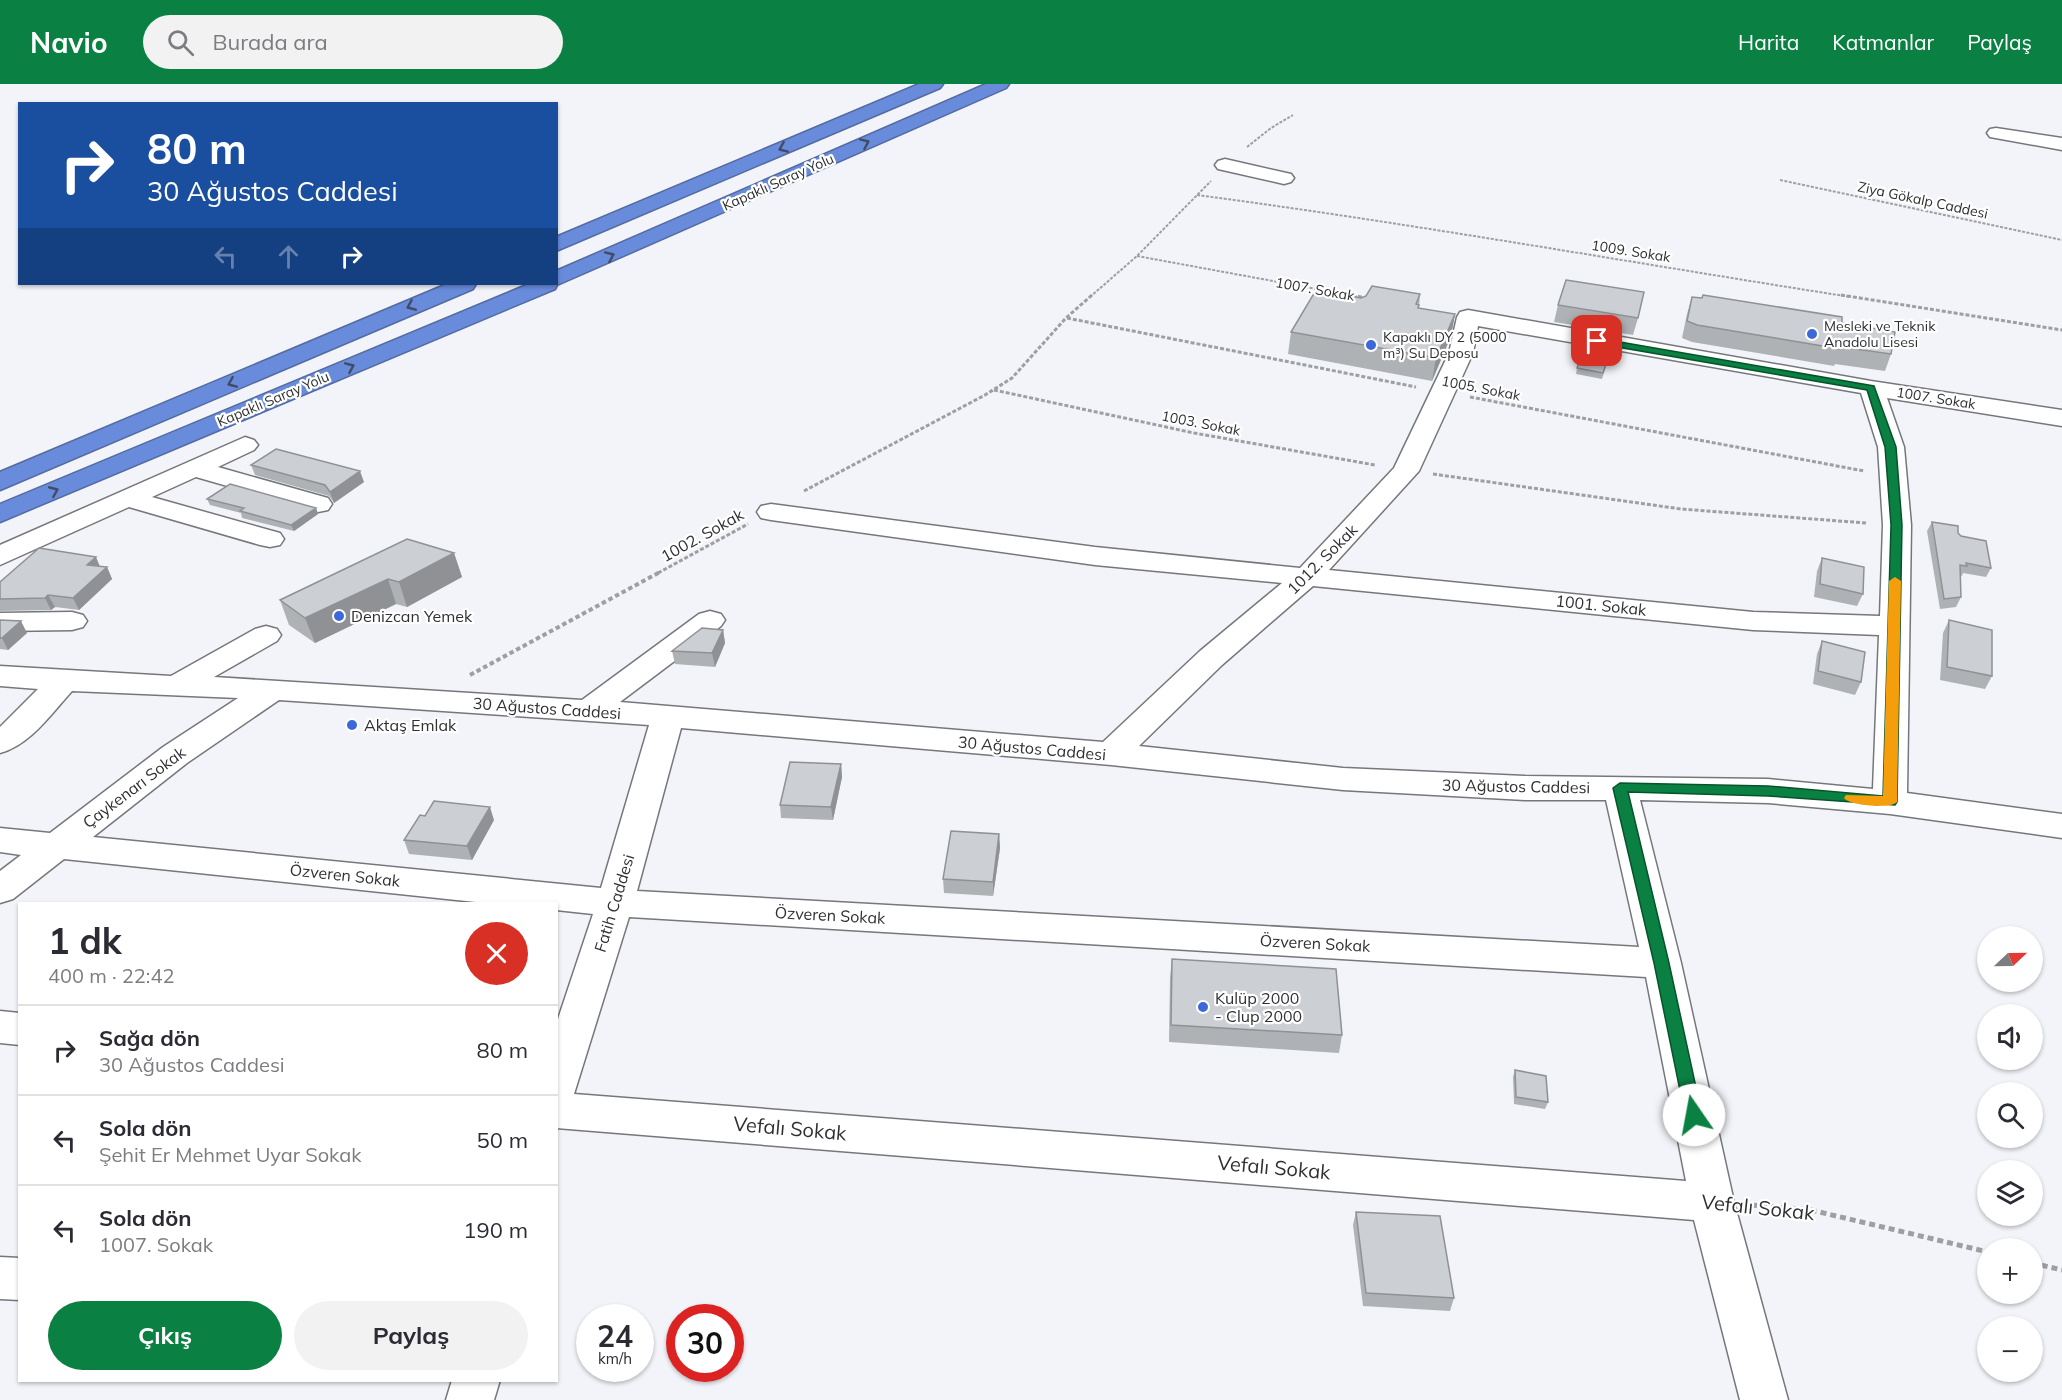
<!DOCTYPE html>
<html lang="tr">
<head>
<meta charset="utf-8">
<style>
  :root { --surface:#fff; --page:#f2f2f3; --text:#2b2b33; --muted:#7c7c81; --line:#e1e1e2; --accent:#0b8043 }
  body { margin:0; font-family:Mulish,sans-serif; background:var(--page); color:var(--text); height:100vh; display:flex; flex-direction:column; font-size:22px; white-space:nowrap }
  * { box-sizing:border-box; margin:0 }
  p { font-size:20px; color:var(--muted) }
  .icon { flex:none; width:33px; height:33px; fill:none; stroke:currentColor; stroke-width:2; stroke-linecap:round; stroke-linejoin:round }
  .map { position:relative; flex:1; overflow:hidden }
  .side { position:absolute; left:18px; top:818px; width:540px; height:480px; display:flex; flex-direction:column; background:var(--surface); border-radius:0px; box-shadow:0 2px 4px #0004 }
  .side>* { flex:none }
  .hud { position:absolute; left:18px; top:18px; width:540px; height:183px; border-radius:0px; box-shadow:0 2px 4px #0004; background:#1a4fa0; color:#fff; overflow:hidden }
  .needle { width:39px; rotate:68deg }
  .buttons { position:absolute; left:1977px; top:842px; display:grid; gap:12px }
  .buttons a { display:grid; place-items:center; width:66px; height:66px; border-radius:50%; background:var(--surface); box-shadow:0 2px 4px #0004; font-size:30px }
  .speed { position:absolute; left:576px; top:1220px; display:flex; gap:12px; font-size:30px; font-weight:700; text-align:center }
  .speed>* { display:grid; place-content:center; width:78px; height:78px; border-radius:50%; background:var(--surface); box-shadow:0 2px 4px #0004; line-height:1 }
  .speed small { font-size:15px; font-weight:400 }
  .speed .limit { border:9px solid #d22; background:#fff; color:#111 }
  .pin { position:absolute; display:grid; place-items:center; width:51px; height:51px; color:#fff; margin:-26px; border-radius:12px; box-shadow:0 3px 9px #0006 }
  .me { position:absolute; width:66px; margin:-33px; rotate:348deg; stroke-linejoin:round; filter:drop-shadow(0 0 4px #0008) }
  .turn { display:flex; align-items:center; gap:21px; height:126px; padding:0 30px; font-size:27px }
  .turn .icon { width:78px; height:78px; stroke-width:2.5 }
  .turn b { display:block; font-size:42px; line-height:51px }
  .lanes { display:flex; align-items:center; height:57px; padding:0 30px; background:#0003; justify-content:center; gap:30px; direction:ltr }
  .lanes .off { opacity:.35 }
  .round { display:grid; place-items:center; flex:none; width:63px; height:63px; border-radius:32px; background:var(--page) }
  .headline { display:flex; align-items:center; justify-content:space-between; height:102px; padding:0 30px }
  h1 { font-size:36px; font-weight:700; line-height:45px }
  .primary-button { display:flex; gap:12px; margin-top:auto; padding:12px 30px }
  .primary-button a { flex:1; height:69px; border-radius:36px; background:var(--accent); color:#fff; font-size:24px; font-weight:700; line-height:69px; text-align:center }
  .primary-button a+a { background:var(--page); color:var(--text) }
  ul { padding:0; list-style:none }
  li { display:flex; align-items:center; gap:18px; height:90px; padding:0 30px; border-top:2px solid var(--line) }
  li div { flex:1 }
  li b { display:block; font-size:22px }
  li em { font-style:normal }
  header { display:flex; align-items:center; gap:36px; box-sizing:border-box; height:84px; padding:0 30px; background:var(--accent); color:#fff }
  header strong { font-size:28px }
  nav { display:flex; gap:33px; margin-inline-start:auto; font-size:21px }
  .search { width:420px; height:54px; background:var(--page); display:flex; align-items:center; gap:15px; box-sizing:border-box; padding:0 21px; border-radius:33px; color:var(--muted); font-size:22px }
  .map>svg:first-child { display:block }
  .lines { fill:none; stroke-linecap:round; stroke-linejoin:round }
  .minor-casing { stroke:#75777b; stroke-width:3 }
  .highway-casing { stroke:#546ba0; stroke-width:3 }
  .path-far3 { stroke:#9d9fa3; stroke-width:2; stroke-dasharray:3 1.5; stroke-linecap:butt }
  .path-far2 { stroke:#9d9fa3; stroke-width:3; stroke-dasharray:4 2; stroke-linecap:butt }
  .path-far1 { stroke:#9d9fa3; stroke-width:4; stroke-dasharray:4.5 3; stroke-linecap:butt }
  .path { stroke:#9d9fa3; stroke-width:5; stroke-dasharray:6 4; stroke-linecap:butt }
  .minor { fill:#fff; fill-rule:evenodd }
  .highway { fill:#698bdb; fill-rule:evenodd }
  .wall { fill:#afb2b5 }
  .shaded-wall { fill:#8f9194 }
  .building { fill:#cccfd3; stroke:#8f9194; stroke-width:1.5 }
  .oneway { stroke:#404b64 }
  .route { fill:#0b8043; stroke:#07532c; stroke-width:1.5 }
  .slow { fill:#f59e0b }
  .poi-dot { fill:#3d68d9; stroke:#fff; stroke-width:2 }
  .labels { text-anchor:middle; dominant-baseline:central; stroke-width:4.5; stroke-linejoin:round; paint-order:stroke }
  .far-street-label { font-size:14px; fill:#2e2f31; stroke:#fff }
  .far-poi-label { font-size:14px; fill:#2e2f31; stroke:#fff; text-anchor:start }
  .street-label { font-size:16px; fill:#2e2f31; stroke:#fff }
  .poi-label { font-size:16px; fill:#2e2f31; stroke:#fff; text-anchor:start }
  .near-street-label { font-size:20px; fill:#2e2f31; stroke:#fff }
</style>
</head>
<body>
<header>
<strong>Navio</strong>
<div class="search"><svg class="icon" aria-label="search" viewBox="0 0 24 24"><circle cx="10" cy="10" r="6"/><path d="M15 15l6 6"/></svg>Burada ara</div>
<nav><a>Harita</a><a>Katmanlar</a><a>Paylaş</a></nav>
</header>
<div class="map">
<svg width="2062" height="1316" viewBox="0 0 2062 1316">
  <rect width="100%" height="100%" fill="#f2f4f9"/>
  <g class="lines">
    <defs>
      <path id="minor" d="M1996 44 2062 54V66L1990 53 1987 49 1990 45Z
        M1225 75 1291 90 1294 94 1291 98 1284 100 1218 85 1215 81 1218 77Z
        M1468 226 1871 297 2062 326V342L1887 314 1904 363 1911 441 1907 709 2062 730V754L1890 730 1768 719 1640 716 1681 879 1734 1118 1788 1316H1740L1694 1136 556 1044V941L593 830 556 826V819H485L64 775 13 815 0 819V787L21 771 0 768V744L50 749 163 663 238 614 72 607C51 630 30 661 0 669V643L38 605 0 602V582L171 592 255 545 266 542 277 545 281 551 277 557 214 593 582 616 699 530 710 527 721 530 725 536 721 542 620 618 1103 658 1200 567 1282 499 1095 481 771 436 761 434 757 428 761 422 771 420 1095 463 1300 484 1394 384 1449 269 1457 233 1460 228ZM1478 242 1861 309 1878 363 1883 441 1880 532 1753 528 1329 486 1419 387 1473 269ZM1313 502 1753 546 1879 551 1873 705 1768 695 1525 692 1343 684 1139 662 1222 581ZM279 616 649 641 601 804 93 753 187 679ZM681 644 1111 681 1343 706 1525 716H1606L1639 863 637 807ZM629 833 1646 893 1686 1097 574 1010Z
        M245 353 254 356 258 361 254 366 218 383 328 414 332 420 328 426 318 428 196 393 152 413 280 449 284 455 280 461 270 463 260 461 129 423 0 481V461Z
        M72 528 83 531 87 537 83 543 72 546 0 547V529Z
        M0 927 20 929V961L0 959Z
        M0 1173 20 1174V1216L0 1215Z
        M452 1296H500L494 1316H446Z"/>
      <path id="highway" d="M919 0H943L940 4 556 167V153Z
        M986 0H1009L1006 4 557 201 555 205 0 438V420L529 200H556V187Z
        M447 200H476L473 205 0 406V388Z"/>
    </defs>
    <use href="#minor" class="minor-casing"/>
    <use href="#highway" class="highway-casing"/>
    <path class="path-far3" d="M1247 63 1271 44 1293 31
      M1780 96 2062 156
      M1197 111C1416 140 1633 179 1851 213
      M1137 172 1360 213
      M1090 213 1137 172 1211 97"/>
    <path class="path-far2" d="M1352 211 1366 214
      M1841 211 2062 246
      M1067 234 1416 303
      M994 306 1194 349 1375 381
      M1470 313 1864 387
      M1433 390 1681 425 1866 439
      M804 407 985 311 1012 294 1066 234 1092 211
      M658 489 748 440"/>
    <path class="path-far1" d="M470 591 660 488"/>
    <path class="path" d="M1751 1121 1811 1126 1988 1168
      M2032 1179 2062 1186"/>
    <use href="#minor" class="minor"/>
    <use href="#highway" class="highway"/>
  </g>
  <path class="wall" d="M1420 210 1419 224 1455 230 1451 252 1432 297 1288 270 1291 248 1361 214Z
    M1692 213 1842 239 1891 270 1885 287 1835 280 1834 282 1692 258 1682 254 1687 230Z
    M1558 221 1638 234 1633 251 1554 238Z
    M1612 262 1602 295 1576 290 1577 284Z
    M251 381 364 398 334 419 329 412 255 391Z
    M207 415 316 424 318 430 294 447 242 434 241 429 210 421Z
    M1932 438 1958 449 1991 484 1986 493 1963 489 1962 492 1960 491 1961 513 1956 523 1940 525 1927 447Z
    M454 469 462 493 407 523 396 520 315 559 289 541 280 516Z
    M1822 474 1863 510 1857 522 1814 513 1817 487Z
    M100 482 107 483 112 495 79 526 55 523 51 526 0 527V498Z
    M0 536 27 549 8 566 0 565Z
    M1949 536 1992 592 1985 605 1940 596 1943 549Z
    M723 546 725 559 715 583 675 580 672 567Z
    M1822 557 1861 598 1855 611 1813 600 1817 570Z
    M841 680 842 693 833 736 781 734 780 721Z
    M425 732 494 736 472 776 409 770 404 756Z
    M999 750 1000 764 993 812 944 809 943 795Z
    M1172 875 1342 951 1339 969 1169 958 1170 893Z
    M1515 986 1548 1018 1545 1025 1514 1020 1513 993Z
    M1356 1128 1454 1214 1450 1227 1363 1222 1353 1141Z"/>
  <path class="shaded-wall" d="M1455 230 1451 252 1432 297 1436 274Z
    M360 387 364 398 334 419 330 408Z
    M316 424 318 430 294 447 291 441Z
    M454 469 462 493 407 523 399 498Z
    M96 473 101 485 87 481Z
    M107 483 112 495 79 526 73 514Z
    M388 495 396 520 315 559 305 534Z
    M48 511 55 523 51 526 45 514Z
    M21 537 27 549 8 566 2 554Z
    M723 546 725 559 715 583 712 569Z
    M841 680 842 693 833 736 831 723Z
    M490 723 494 736 472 776 467 762Z
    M999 750 1000 764 993 812V798Z"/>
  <path class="building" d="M1566 196 1644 208 1638 234 1558 221Z
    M1372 202 1420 210 1416 220 1419 221 1418 224 1455 230 1436 274 1291 248 1316 206 1361 214 1366 212Z
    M1703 211 1842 233V239L1895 248 1891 270 1841 263V265L1697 241 1687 237 1692 213 1702 214Z
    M1587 257 1612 262 1603 289 1577 284Z
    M276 365 360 387 330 408 325 401 251 381Z
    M230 400 316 424 291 441 240 427 244 424 207 415Z
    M1932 438 1958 442V449L1961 452 1986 457 1991 484 1966 479 1967 482 1960 481 1961 513 1944 515Z
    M407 455 454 469 399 498 388 495 305 534 280 516Z
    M39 464 96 473 87 481 107 483 73 514 48 511 45 514 0 515V498Z
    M1822 474 1864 483 1863 510 1820 500Z
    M0 536 21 537 2 554H0Z
    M1949 536 1992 546V592L1947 583Z
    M702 544 723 546 712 569 672 567Z
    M1822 557 1865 568 1861 598 1818 587Z
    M790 678 841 680 831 723 780 721Z
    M434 717 490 723 467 762 404 756 420 731 425 732Z
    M951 747 999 750 993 798 943 795Z
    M1172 875 1336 885 1342 951 1171 941Z
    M1515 986 1546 992 1548 1018 1516 1013Z
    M1356 1128 1440 1132 1454 1214 1366 1209Z"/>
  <defs><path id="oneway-chevron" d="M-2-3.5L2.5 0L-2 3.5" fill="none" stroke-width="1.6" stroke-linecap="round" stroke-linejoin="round" transform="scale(1.5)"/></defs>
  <g class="oneway">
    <use href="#oneway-chevron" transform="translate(865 59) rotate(-24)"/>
    <use href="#oneway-chevron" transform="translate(783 64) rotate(157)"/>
    <use href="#oneway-chevron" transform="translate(610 172) rotate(-24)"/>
    <use href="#oneway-chevron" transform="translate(411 222) rotate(157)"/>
    <use href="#oneway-chevron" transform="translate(350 283) rotate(-23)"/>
    <use href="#oneway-chevron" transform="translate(232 299) rotate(157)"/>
    <use href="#oneway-chevron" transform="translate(54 407) rotate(-23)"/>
  </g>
  <path class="route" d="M1597 254 1874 302 1896 363 1902 441 1897 718 1895 721 1768 712 1628 708 1669 879 1702 1031 1700 1036 1694 1038 1687 1036 1685 1031 1654 879 1613 704 1620 699 1768 702 1883 712 1891 441 1885 363 1867 306 1594 259V255Z"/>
  <path class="slow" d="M1895 493 1901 497 1897 718C1891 725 1850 722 1844 714L1846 711 1883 712 1889 497Z"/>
  <g class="poi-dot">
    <circle cx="1812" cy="250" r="6"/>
    <circle cx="1371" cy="261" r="6"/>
    <circle cx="339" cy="532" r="6"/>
    <circle cx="352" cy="641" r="6"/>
    <circle cx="1203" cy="923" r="6"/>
  </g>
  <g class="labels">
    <g class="far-street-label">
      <text transform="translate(778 98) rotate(-24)">Kapaklı Saray Yolu</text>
      <text transform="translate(1923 116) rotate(12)">Ziya Gökalp Caddesi</text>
      <text transform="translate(1631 167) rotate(9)">1009. Sokak</text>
      <text transform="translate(1315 205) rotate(10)">1007. Sokak</text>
      <text transform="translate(1481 304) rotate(11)">1005. Sokak</text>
      <text transform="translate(1936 314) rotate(9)">1007. Sokak</text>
      <text transform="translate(273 315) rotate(-23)">Kapaklı Saray Yolu</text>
      <text transform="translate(1201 339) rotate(11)">1003. Sokak</text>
    </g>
    <g class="far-poi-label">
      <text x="1824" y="242">Mesleki ve Teknik<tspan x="1824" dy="16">Anadolu Lisesi</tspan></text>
      <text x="1383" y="253">Kapaklı DY 2 (5000<tspan x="1383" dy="16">m³) Su Deposu</tspan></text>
    </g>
    <g class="street-label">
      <text transform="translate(702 451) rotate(-29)">1002. Sokak</text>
      <text transform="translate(1322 475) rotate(-45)">1012. Sokak</text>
      <text transform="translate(1601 521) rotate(6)">1001. Sokak</text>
      <text transform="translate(547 624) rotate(4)">30 Ağustos Caddesi</text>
      <text transform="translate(1032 664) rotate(5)">30 Ağustos Caddesi</text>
      <text transform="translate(1516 702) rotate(1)">30 Ağustos Caddesi</text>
      <text transform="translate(134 703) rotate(-37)">Çaykenarı Sokak</text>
      <text transform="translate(345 791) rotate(6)">Özveren Sokak</text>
      <text transform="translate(614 819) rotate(-73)">Fatih Caddesi</text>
      <text transform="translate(830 831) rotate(3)">Özveren Sokak</text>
      <text transform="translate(1315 859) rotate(3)">Özveren Sokak</text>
    </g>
    <g class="poi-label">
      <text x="351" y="532">Denizcan Yemek</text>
      <text x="364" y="641">Aktaş Emlak</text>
      <text x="1215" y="914">Kulüp 2000<tspan x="1215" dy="18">- Clup 2000</tspan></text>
    </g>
    <g class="near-street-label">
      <text transform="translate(790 1044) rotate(5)">Vefalı Sokak</text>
      <text transform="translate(1274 1083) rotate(5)">Vefalı Sokak</text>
      <text transform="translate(1758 1123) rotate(6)">Vefalı Sokak</text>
    </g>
  </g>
</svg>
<div class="buttons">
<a><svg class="needle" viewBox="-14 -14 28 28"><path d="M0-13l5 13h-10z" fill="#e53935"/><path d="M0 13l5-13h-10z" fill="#7c7c81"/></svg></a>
<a><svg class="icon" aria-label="sound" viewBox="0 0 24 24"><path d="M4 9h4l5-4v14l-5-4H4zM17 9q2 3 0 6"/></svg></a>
<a><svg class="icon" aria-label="search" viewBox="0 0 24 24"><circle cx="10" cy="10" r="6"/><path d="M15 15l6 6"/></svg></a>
<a><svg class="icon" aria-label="layers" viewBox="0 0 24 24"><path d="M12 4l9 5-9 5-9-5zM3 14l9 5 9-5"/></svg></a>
<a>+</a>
<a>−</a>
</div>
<div class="speed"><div>24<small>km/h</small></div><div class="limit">30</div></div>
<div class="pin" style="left:1597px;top:257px;background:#d93025"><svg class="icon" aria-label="arrive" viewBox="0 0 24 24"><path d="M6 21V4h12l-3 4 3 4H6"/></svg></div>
<svg class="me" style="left:1694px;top:1031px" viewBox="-20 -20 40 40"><circle r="19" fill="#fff"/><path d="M0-13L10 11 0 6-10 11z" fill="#0b8043"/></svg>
<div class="hud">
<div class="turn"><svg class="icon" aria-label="right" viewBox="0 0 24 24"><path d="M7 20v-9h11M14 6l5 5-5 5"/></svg><div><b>80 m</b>30 Ağustos Caddesi</div></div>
<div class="lanes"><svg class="icon off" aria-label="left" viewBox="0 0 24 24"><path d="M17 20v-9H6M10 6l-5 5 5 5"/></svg><svg class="icon off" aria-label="ahead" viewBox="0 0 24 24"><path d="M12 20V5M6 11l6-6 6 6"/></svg><svg class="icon" aria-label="right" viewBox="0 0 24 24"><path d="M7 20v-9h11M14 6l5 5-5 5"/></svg></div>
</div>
<section class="side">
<div class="headline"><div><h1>1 dk</h1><p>400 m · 22:42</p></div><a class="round" style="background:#d93025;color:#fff"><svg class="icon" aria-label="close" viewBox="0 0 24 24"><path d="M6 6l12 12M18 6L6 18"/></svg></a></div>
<ul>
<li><svg class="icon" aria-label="right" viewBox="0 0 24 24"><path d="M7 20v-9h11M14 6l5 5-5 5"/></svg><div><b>Sağa dön</b><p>30 Ağustos Caddesi</p></div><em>80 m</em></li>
<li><svg class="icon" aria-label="left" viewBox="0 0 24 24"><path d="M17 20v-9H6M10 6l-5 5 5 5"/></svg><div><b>Sola dön</b><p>Şehit Er Mehmet Uyar Sokak</p></div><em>50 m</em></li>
<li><svg class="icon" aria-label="left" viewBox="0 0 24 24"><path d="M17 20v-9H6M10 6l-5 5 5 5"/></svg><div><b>Sola dön</b><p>1007. Sokak</p></div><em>190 m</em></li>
</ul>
<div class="primary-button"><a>Çıkış</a><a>Paylaş</a></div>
</section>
</div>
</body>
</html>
